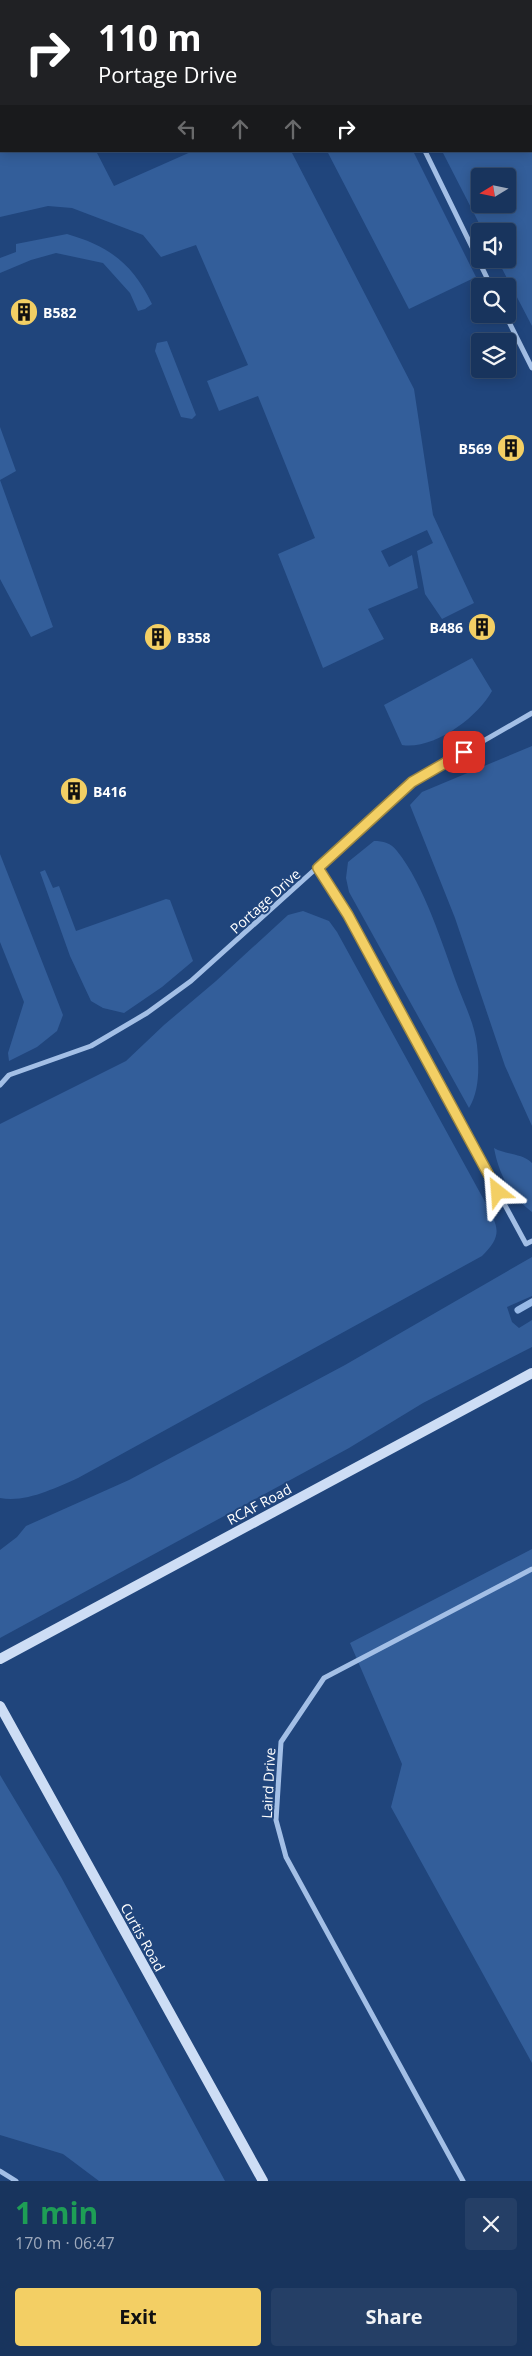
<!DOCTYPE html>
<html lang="en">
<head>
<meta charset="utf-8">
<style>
  :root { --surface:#18345d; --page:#253f66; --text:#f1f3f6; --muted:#9faabc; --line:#364f72; --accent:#f3cf64 }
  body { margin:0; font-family:"Open Sans",sans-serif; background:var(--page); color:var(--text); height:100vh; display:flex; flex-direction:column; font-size:19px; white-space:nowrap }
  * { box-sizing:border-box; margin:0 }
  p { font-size:16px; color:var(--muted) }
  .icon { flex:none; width:28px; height:28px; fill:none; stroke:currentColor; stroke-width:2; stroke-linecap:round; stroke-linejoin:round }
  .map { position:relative; height:2181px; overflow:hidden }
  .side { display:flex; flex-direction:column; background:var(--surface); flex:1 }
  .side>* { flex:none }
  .top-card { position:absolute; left:0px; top:0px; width:532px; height:152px; box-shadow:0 2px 12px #0003,0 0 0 1px var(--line); background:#202124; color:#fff; overflow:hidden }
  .needle { width:32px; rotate:260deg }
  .tools { position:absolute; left:471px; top:168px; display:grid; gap:10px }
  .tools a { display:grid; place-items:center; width:45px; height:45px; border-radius:5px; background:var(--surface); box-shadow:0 2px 12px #0003,0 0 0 1px var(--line); font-size:25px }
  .pin { position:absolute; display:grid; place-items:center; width:42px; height:42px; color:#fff; margin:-21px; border-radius:10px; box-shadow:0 2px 8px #0006 }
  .me { position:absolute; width:55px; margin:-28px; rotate:332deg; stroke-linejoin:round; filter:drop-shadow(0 0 4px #0008) }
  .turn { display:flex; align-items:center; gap:18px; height:105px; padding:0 15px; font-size:22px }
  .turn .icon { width:65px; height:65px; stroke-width:2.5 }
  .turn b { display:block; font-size:35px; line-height:42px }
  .lanes { display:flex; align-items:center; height:48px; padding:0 15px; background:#0003; justify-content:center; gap:25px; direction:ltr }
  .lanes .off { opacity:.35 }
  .round { display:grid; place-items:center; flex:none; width:52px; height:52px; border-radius:5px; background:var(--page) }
  .head { display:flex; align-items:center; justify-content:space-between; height:85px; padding:0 15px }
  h1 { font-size:30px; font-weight:700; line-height:38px; color:#1e9e55 }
  .button { display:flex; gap:10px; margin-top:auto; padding:10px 15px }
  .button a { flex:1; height:58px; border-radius:5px; background:var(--accent); color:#111; font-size:20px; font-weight:700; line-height:58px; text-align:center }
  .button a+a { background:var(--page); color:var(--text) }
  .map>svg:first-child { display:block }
  .green { fill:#335e9a; fill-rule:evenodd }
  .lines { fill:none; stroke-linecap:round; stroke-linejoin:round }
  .stream { stroke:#97b9e7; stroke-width:7 }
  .street { stroke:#a3bfe6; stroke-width:5 }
  .secondary { stroke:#cdddf5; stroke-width:10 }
  .route-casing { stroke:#9e8741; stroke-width:12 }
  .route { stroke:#f3cf64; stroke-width:9 }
  .labels { text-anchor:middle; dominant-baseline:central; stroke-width:4; stroke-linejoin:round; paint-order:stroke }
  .poi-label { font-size:14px; font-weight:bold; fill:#fff; stroke:#20457c; text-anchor:start }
  .street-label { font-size:14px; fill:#fff; stroke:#20457c }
</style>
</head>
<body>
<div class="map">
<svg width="532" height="2181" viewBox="0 0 532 2181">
  <rect width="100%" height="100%" fill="#20457c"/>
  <path class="green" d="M0 0 91 1H1V151H96L114 186 193 151H291L414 389 433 515 474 603 442 619 425 594 417 551 433 543 427 530 381 551 389 567 412 555 418 588 368 609 384 639 323 668 278 554 315 538 258 396 219 411 207 381 248 365 196 245 161 257 143 235 72 208 48 206 0 217Z
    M365 0H532V326L497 259H508V231H483L442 151H531V1ZM480 176H508V204H480Z
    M327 151H413L476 277 409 309Z
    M67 234C109 246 133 264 152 304L145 309 138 311 130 293 103 263 56 253 31 260 0 273V258L16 252V244Z
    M167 341 196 415 192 419 181 417 155 351 157 343Z
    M0 427 16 471 0 480 53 627 31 637 0 579Z
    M472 658 492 691C478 717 434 750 402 745L384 705Z
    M532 746V1126L505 1066 455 918 410 805 422 792Z
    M374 841C383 841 391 843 397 851 424 884 443 946 458 987 465 1005 475 1026 477 1045 479 1066 480 1090 469 1108L349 892 346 878 348 862Z
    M0 854 63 1015 57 1031 37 1047 9 1061 8 1053 24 1002 0 942Z
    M45 870 53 888 59 886 76 931 166 899 170 900 193 961 162 987 124 1013 103 1008 91 1001 70 956 40 872Z
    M303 911 329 921 337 932 484 1200C497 1225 505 1234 482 1256L78 1478C55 1488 26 1503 0 1498V1124L126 1061 164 1025 216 981 288 915Z
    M494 1148C506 1155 522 1153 532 1163V1212C510 1195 499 1175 494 1148Z
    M532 1257V1296L507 1307 512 1322 519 1328 532 1320V1347L423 1403 349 1448 0 1638V1550L17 1537 26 1526 129 1480 345 1365Z
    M532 1549V2063L391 1807 402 1764 350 1643Z
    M0 1775 61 1877 225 2181H99L63 2154 0 2135Z"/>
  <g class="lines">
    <path class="stream" d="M518 1310 532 1302"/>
    <path class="street" d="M350 0 351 1
      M425 151 491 286
      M505 314 532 368
      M318 868 348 915 526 1244 532 1241
      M0 1085 9 1075 91 1046 147 1013 191 981 412 782 532 713
      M0 2171 16 2181
      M463 2181 286 1857 276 1820 281 1742 324 1678 532 1569"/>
    <path class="secondary" d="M0 1659 532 1373
      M0 1706 263 2181"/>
  </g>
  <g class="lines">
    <defs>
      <path id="route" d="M464 752 412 782 318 868 348 915 498 1192"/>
    </defs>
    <use href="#route" class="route-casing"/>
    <use href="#route" class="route"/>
  </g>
  <defs>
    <symbol id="building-disc" viewBox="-11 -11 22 22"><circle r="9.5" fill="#f3cf64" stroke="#20457c"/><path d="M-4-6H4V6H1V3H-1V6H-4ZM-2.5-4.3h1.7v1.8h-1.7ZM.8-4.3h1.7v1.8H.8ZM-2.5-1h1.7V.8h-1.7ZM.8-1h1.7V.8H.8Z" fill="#111"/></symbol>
  </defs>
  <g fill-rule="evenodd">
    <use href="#building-disc" x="8" y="296" width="32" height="32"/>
    <use href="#building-disc" x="495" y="432" width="32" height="32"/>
    <use href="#building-disc" x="466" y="611" width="32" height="32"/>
    <use href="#building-disc" x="142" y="621" width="32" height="32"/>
    <use href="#building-disc" x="58" y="775" width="32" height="32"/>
  </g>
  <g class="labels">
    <g class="poi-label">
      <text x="43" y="312">B582</text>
      <text x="492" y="448" text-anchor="end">B569</text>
      <text x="463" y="627" text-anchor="end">B486</text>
      <text x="177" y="637">B358</text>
      <text x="93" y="791">B416</text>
    </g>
    <g class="street-label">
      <text transform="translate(265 901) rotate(-42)">Portage Drive</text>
      <text transform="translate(259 1504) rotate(-28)">RCAF Road</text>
      <text transform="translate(268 1783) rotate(-87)">Laird Drive</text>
      <text transform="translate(143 1937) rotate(61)">Curtis Road</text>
    </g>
  </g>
</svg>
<div class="tools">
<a><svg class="needle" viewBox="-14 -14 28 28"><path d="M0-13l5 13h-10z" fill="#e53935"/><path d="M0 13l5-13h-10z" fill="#9faabc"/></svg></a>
<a><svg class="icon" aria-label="sound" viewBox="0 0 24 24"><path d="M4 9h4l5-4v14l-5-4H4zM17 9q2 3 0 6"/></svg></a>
<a><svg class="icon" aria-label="search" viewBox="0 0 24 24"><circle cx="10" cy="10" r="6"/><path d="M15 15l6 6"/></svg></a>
<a><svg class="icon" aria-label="layers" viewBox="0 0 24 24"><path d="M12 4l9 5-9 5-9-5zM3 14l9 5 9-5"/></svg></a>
</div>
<div class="pin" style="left:464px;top:752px;background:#d93025"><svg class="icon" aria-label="arrive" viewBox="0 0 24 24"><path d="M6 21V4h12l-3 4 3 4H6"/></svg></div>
<svg class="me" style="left:498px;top:1192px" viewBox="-20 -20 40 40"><path d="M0-17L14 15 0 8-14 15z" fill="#f3cf64" stroke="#fff" stroke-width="4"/></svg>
<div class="top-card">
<div class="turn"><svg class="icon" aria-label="right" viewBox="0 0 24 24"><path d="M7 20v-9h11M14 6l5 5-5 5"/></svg><div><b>110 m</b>Portage Drive</div></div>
<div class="lanes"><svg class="icon off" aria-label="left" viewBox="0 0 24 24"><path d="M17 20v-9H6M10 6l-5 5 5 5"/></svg><svg class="icon off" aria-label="ahead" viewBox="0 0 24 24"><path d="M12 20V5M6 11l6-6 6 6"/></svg><svg class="icon off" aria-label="ahead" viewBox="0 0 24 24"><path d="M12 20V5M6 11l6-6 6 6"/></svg><svg class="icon" aria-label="right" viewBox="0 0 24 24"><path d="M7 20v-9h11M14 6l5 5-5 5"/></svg></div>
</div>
</div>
<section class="side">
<div class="head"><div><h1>1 min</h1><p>170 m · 06:47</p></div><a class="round"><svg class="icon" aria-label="close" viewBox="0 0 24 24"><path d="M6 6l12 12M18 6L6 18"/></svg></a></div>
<div class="button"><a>Exit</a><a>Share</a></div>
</section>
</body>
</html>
